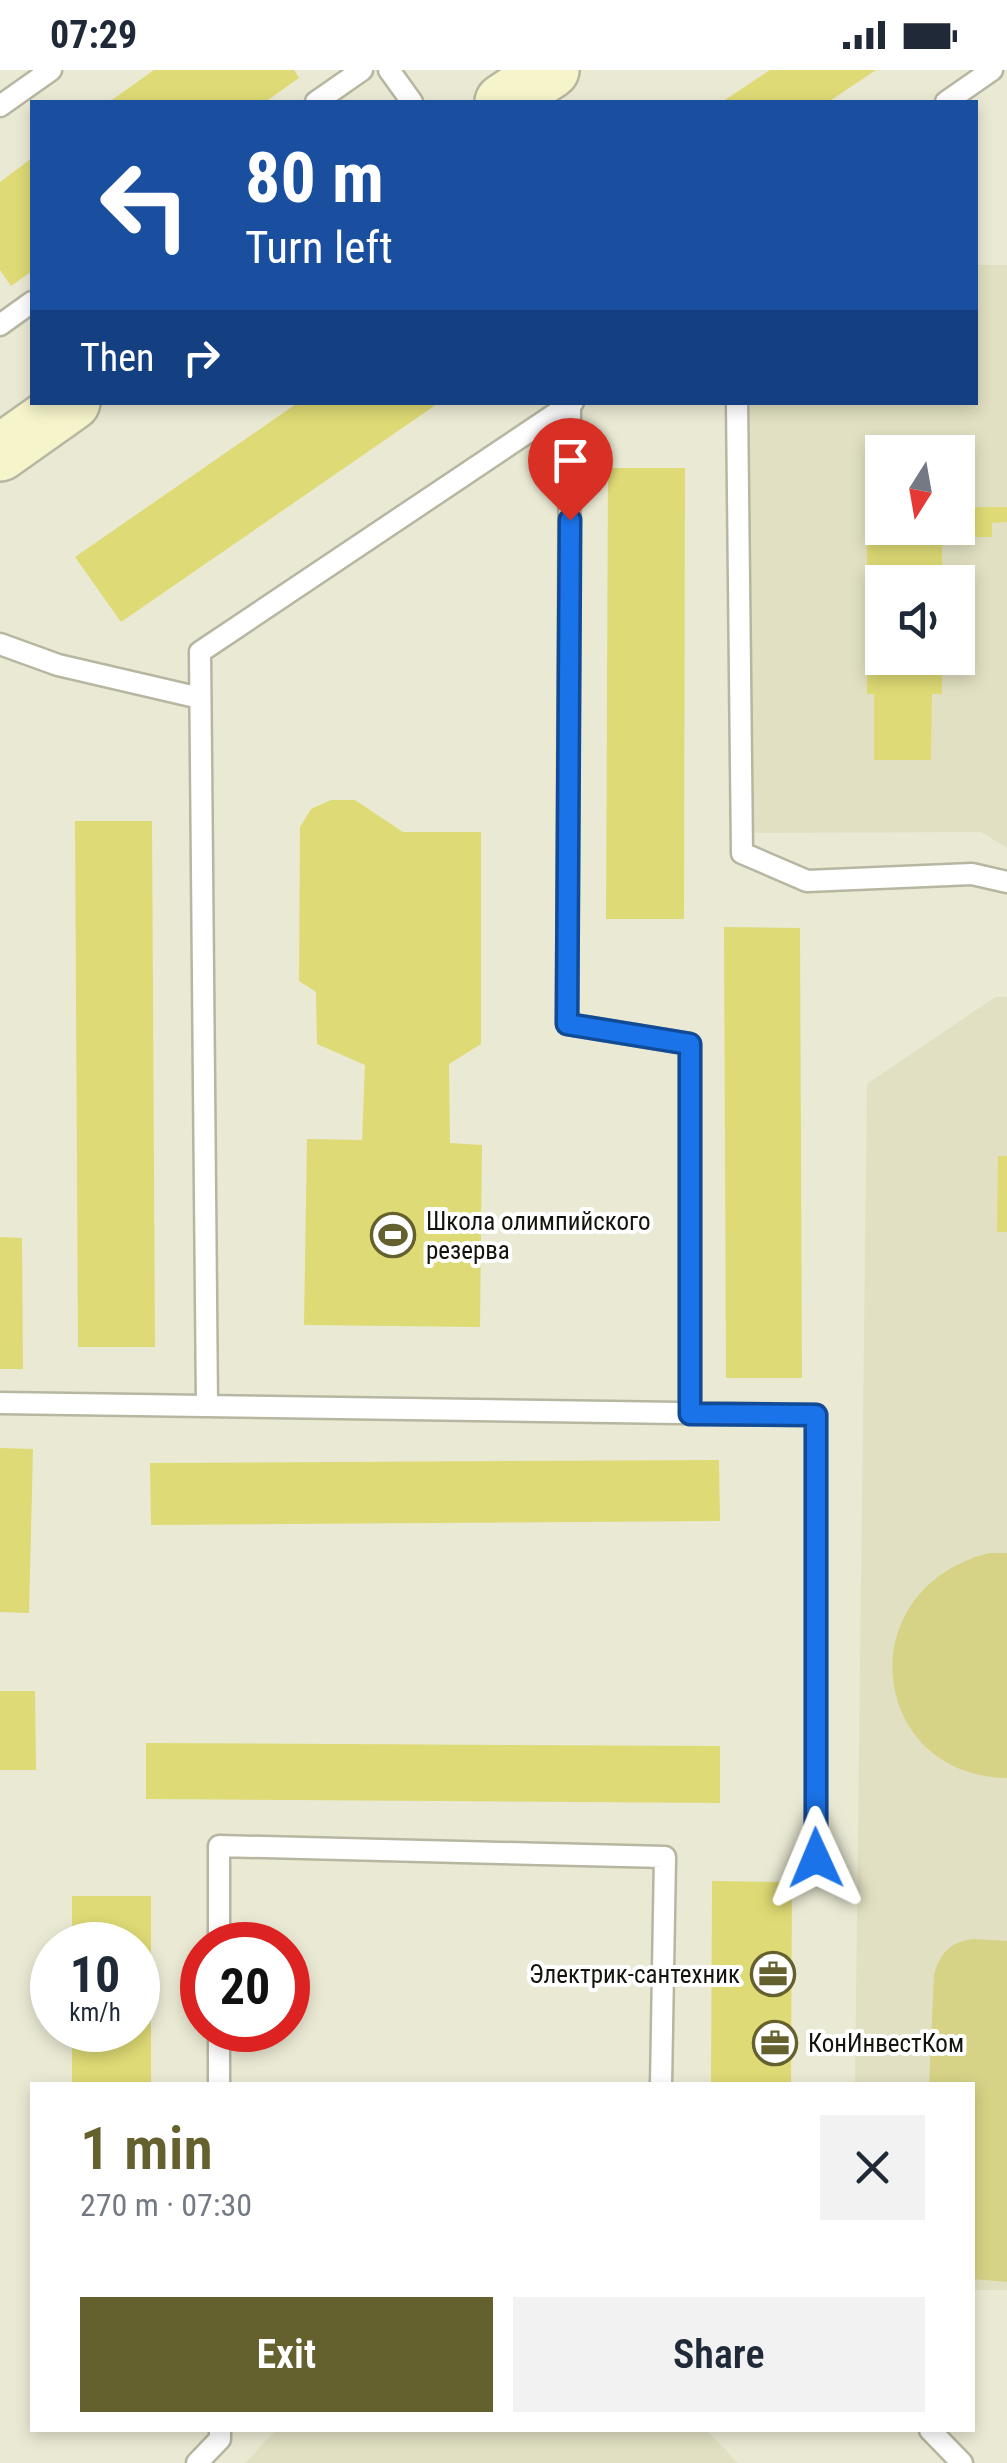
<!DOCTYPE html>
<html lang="en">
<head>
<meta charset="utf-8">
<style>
  :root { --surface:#fff; --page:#f2f2f3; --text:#1f2937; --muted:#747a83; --accent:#64612e }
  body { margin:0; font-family:"Roboto Condensed",sans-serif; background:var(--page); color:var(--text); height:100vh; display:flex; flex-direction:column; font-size:38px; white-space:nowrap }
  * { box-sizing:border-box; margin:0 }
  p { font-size:32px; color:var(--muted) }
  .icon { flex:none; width:55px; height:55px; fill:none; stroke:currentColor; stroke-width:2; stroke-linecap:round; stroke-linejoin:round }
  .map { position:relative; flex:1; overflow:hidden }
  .details { position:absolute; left:30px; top:2012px; width:945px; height:350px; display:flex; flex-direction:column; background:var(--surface); border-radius:0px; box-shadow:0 5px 15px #0003 }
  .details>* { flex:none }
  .hud { position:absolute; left:30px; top:30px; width:948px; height:305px; border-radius:0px; box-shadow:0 5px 15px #0003; background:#1a4fa0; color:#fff; overflow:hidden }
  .needle { width:65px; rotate:191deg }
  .tools { position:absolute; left:865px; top:365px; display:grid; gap:20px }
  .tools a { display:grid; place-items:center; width:110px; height:110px; border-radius:0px; background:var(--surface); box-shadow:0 5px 15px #0003; font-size:50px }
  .speed { position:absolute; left:30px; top:1852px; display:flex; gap:20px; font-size:50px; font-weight:700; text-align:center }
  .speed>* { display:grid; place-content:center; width:130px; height:130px; border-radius:50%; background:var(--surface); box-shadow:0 5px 15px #0003; line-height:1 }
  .speed small { font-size:25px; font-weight:400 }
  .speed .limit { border:15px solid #d22; background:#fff; color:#111 }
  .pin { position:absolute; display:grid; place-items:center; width:85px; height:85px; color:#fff; margin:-102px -42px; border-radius:50% 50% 50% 0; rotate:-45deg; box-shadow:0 0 10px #0007 }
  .pin .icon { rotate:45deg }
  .me { position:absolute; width:110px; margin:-55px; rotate:359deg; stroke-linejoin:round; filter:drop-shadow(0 0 8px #0008) }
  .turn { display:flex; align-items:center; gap:35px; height:210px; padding:0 50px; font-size:45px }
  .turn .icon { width:130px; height:130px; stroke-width:2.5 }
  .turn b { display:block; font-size:70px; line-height:85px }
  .then { display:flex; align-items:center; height:95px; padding:0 50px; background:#0003; gap:20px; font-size:38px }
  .round { display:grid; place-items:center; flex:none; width:105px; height:105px; border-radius:0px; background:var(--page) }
  .headline { display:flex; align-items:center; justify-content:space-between; height:170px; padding:0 50px }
  h1 { font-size:60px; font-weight:600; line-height:75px; color:var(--accent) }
  .button { display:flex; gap:20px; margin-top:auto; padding:20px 50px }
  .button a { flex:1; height:115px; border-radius:0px; background:var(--accent); color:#fff; font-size:40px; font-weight:600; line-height:115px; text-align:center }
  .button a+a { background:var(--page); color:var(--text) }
  .status { display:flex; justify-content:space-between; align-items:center; height:70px; padding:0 50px; background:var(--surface); direction:ltr }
  .status svg { height:28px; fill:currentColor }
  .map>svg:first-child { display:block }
  .built { fill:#e1e0c2; fill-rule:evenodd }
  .green { fill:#d6d386 }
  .building { fill:#deda75 }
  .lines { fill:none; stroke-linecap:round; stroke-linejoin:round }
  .lane-casing { stroke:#b6b6a1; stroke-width:25 }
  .secondary-casing { stroke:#b6b6a1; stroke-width:60 }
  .lane { stroke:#fff; stroke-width:20 }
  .secondary { stroke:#f5f4ca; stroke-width:55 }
  .route-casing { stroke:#114b97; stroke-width:25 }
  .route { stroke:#1a73e8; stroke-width:18 }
  .labels { text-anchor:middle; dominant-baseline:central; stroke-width:8; stroke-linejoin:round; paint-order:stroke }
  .poi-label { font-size:25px; fill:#14140c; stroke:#fff; text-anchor:start }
</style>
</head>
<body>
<div class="status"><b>07:29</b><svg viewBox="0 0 49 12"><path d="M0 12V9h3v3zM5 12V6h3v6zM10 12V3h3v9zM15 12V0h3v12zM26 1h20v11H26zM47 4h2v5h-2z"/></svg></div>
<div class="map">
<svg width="1007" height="2393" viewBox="0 0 1007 2393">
  <rect width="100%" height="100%" fill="#eaead4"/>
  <path class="built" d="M975 195H1007V778L981 762 749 763 745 333 975 332ZM882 382H958V458H882ZM882 512H958V588H882Z
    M995 927H1007V2220H973L972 2015H855L867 1014Z
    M276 2360H706L738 2393H245Z"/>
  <path class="green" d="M989 1483H1007V1708C868 1705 848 1519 989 1483Z
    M974 1869 1007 1871V2212L973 2209 972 2015H929L934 1905C940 1883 951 1871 974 1869Z"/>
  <path class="building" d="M154 0H294L299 8 265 32H109Z
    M770 0H876L828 32H722Z
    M32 88V201L11 216 0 200V112Z
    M299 332H440L121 552 75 487Z
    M867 374H941V382H882V458H942V512H882V588H942V624H932L931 690H874V624H867Z
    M608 398H685L684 849H606Z
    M958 437H1007V452L992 453V467H957Z
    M331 730H355L403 762H481V974L449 994 450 1073 482 1075 480 1257 304 1255 307 1069 362 1070 365 995 317 974 316 922 299 911 300 757 311 739Z
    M75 751H152L155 1277H78Z
    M724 857 800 858 802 1308H726Z
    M998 1086H1007V1162H997Z
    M0 1167 22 1168 23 1299H0Z
    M0 1378 33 1379 29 1543 0 1542Z
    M719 1390 720 1451 151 1455 150 1393Z
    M0 1621H35L36 1700H0Z
    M146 1673 720 1676V1733L146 1729Z
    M712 1811 792 1812 791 2015H711Z
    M72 1826H151V2015H72V1960H138V1875H72Z"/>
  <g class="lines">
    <defs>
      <path id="lane" d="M389 0 412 32
        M316 32 362 0
        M946 32 992 0
        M0 36 51 0
        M0 255 32 232
        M737 332 742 783 807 811 972 804 1007 812
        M570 335 567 954 690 974V1343
        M0 574 58 595 200 628
        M0 1333 816 1345V1787
        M207 1336 200 582 573 332
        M219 1875V1776L665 1787 661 2015
        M219 1960V2015
        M930 2360 962 2393
        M197 2393 220 2369V2360"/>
      <path id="secondary" d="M503 32 551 0
        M0 383 72 332"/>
    </defs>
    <use href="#lane" class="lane-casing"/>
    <use href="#secondary" class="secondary-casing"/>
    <use href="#lane" class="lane"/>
    <use href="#secondary" class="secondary"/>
  </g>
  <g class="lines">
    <defs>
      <path id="route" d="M570 450 567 954 690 974V1344L816 1345V1788"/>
    </defs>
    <use href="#route" class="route-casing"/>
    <use href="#route" class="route"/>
  </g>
  <defs>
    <symbol id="stadium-ring" viewBox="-11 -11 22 22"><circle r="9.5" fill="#fff" stroke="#64612e" stroke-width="1.5"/><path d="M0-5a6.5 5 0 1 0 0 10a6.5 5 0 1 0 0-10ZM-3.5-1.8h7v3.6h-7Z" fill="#64612e"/></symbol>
    <symbol id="office-ring" viewBox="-11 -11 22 22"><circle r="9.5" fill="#fff" stroke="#64612e" stroke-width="1.5"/><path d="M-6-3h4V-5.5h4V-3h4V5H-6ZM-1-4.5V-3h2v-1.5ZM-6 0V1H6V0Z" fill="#64612e"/></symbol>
  </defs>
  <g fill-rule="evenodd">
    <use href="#stadium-ring" x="368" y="1140" width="50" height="50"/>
    <use href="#office-ring" x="748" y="1879" width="50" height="50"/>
    <use href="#office-ring" x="750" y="1948" width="50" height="50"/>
  </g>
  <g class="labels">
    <g class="poi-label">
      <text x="426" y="1151">Школа олимпийского<tspan x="426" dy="29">резерва</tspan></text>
      <text x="740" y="1904" text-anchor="end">Электрик-сантехник</text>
      <text x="808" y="1973">КонИнвестКом</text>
    </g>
  </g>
</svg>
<div class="tools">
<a><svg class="needle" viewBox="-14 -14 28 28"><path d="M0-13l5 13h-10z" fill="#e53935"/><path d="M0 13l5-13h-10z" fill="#747a83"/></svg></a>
<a><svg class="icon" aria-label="sound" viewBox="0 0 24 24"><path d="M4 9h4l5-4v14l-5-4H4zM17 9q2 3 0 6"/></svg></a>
</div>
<div class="speed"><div>10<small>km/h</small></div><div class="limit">20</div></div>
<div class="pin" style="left:570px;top:450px;background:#d93025"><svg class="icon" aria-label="arrive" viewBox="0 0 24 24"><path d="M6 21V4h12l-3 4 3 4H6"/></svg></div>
<svg class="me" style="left:816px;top:1788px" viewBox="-20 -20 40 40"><path d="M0-17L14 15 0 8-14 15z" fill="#1a73e8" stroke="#fff" stroke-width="4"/></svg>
<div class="hud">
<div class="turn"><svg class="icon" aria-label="left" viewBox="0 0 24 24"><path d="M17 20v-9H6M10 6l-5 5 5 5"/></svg><div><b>80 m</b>Turn left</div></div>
<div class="then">Then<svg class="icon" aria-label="right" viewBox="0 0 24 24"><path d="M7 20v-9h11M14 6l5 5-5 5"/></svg></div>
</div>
<section class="details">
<div class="headline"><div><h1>1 min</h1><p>270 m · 07:30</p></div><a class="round"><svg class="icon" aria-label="close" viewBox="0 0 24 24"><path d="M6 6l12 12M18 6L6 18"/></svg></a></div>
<div class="button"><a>Exit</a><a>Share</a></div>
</section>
</div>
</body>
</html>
